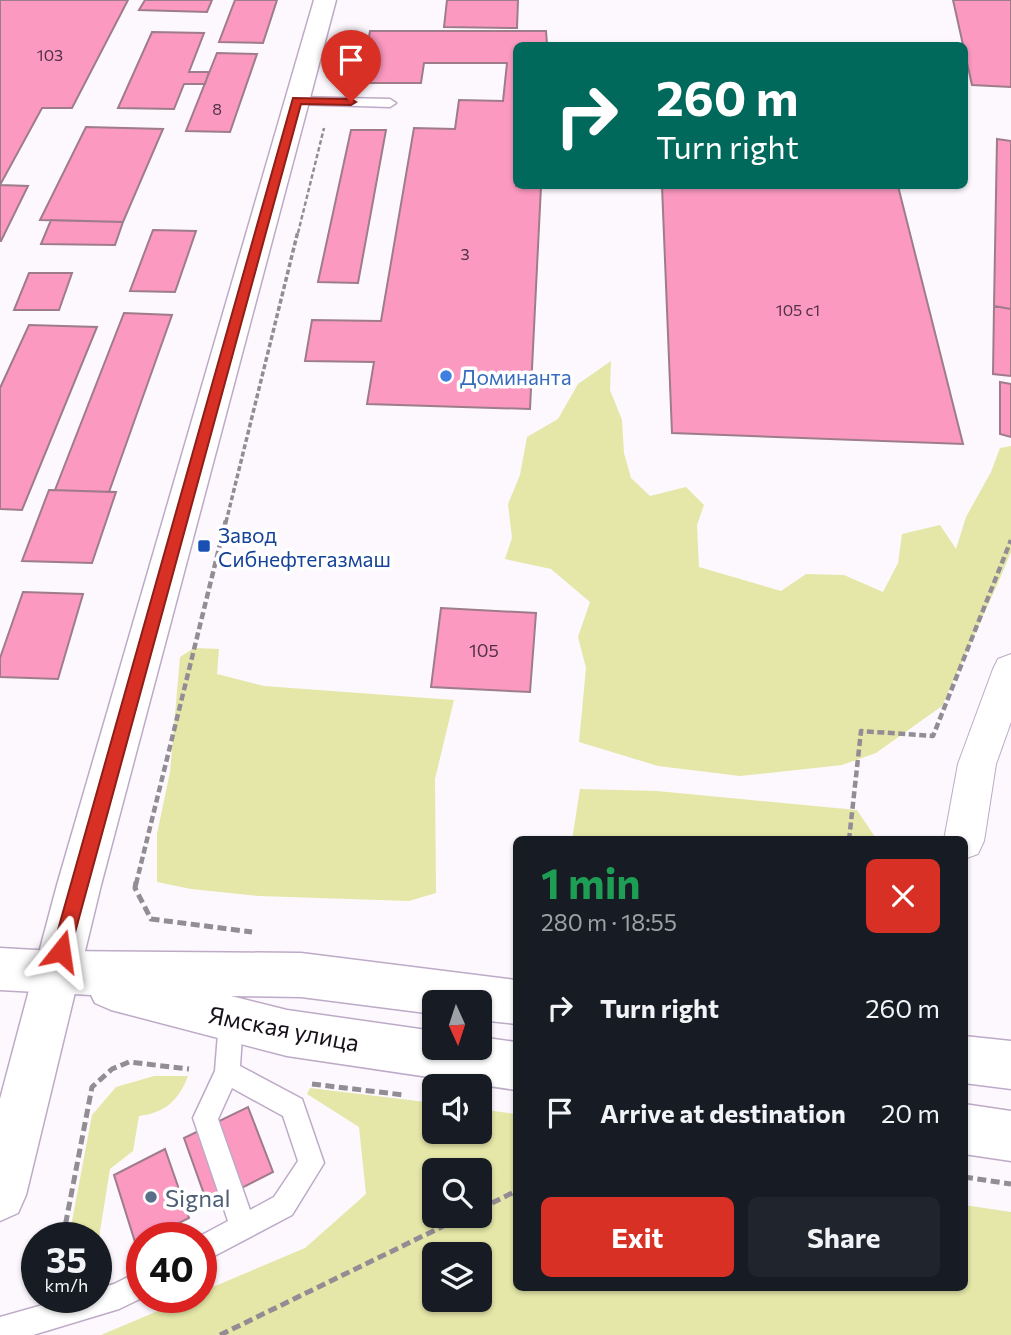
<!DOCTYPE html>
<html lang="en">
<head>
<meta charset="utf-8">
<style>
  :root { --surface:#171b24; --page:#20242c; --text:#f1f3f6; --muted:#9ea1a6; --accent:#d93025 }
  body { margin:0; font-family:Commissioner,sans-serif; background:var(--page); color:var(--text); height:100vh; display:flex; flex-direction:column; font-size:26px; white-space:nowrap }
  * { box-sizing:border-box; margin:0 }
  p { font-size:23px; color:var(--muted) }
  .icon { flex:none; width:38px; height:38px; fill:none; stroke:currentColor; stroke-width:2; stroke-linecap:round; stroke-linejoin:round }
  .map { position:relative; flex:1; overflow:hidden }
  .side { position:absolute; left:513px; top:836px; width:455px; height:455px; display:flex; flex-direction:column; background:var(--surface); border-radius:10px; box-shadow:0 2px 5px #0004 }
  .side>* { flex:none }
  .hud { position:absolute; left:513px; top:42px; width:455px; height:147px; border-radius:10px; box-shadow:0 2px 5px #0004; background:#00695c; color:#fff; overflow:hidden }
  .needle { width:46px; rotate:177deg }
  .fabs { position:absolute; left:422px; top:990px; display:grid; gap:14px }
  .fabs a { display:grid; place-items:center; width:70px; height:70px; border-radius:10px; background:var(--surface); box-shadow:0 2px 5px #0004; font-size:35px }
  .speed { position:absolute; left:21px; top:1222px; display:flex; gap:14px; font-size:35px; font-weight:700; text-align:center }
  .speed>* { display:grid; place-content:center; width:91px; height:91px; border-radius:50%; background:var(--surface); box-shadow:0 2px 5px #0004; line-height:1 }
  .speed small { font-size:18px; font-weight:400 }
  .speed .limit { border:10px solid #d22; background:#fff; color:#111 }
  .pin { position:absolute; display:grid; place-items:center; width:60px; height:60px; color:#fff; margin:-72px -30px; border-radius:50% 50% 50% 0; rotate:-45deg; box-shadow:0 0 7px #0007 }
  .pin .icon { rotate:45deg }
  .me { position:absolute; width:77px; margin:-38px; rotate:15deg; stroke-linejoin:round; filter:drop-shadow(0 0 5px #0008) }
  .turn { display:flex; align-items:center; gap:24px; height:147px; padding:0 28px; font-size:32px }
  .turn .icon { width:91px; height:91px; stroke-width:2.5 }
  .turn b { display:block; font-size:49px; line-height:60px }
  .round { display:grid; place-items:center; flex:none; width:74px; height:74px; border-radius:10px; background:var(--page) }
  .overview { display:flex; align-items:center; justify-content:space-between; height:119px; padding:0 28px }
  h1 { font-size:42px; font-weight:700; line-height:52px; color:#1e9e55 }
  .primary-button { display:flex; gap:14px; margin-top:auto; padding:14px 28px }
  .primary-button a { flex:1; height:80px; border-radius:10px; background:var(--accent); color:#fff; font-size:28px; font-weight:700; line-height:80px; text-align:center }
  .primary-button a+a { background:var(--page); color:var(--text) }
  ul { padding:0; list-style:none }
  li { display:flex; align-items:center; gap:21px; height:105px; padding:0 28px }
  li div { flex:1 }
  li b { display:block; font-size:26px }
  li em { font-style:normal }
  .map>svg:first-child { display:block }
  .green { fill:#e4e7a7; fill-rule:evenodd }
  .building { fill:#fc99c1; stroke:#9e7c89; stroke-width:2 }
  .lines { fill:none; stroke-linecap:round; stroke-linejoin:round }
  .service-casing { stroke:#bdaac6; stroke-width:3 }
  .minor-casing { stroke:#bdaac6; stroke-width:2 }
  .tertiary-casing { stroke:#bdaac6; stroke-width:3 }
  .primary-casing { stroke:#bdaac6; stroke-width:3 }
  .path-far3 { stroke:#928d94; stroke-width:2.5; stroke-dasharray:4.5 2.5; stroke-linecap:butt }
  .path-far2 { stroke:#928d94; stroke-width:3.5; stroke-dasharray:5 2.5; stroke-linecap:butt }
  .path-far1 { stroke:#928d94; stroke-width:4.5; stroke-dasharray:7 3.5; stroke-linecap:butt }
  .path { stroke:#928d94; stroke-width:5; stroke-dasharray:9 4.5; stroke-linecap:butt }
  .service { fill:#fff; fill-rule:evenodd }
  .minor { fill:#fff; fill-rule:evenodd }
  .tertiary { fill:#fff; fill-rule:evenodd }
  .primary { fill:#fff; fill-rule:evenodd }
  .route { fill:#d93025; stroke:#8d1f18; stroke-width:2 }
  .shop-dot { fill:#3f7fe0; stroke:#fff; stroke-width:2.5 }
  .transit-dot { fill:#1a4fb4; stroke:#fff; stroke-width:2.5 }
  .service-dot { fill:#5c6f8a; stroke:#fff; stroke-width:2.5 }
  .labels { text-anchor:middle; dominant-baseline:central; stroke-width:7; stroke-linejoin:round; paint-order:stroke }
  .far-number-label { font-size:16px; fill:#503244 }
  .number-label { font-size:18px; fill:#503244 }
  .shop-label { font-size:21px; fill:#366cbe; stroke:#fff; text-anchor:start }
  .transit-label { font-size:21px; fill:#164399; stroke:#fff; text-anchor:start }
  .near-street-label { font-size:24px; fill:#17101a; stroke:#fff }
  .near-service-label { font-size:24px; fill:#4e5e75; stroke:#fff; text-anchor:start }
</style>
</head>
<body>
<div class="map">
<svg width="1011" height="1335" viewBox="0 0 1011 1335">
  <rect width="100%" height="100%" fill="#fcf8fe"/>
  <path class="green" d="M611 361 610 390 622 420 624 453 631 478 650 496 686 487 704 505 697 525 699 567 781 591 806 574 844 575 883 592 898 563 902 534 940 525 956 549 966 517 991 472 1000 448 1011 446V552L998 583 942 706 876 753 842 765 740 776 658 766 579 742 586 668 578 637 590 602 551 569 505 559 512 538 508 504 520 475 527 437 558 419 578 384Z
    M194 648 219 649 217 674 264 686 454 700 435 779 436 893 409 901 259 896 191 889 157 882V834L170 772 180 657Z
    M580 789 657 791 857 810 877 840H572Z
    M154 1076H188C179 1100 165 1113 139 1116L133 1151 110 1169 96 1256V1237H69L92 1115 116 1087Z
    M310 1088 434 1103V1132H480V1109L516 1114V1288H964V1205L1011 1212V1335H101L191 1297H201V1292L305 1248 366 1194 359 1127 307 1094ZM434 1171H480V1216H434ZM434 1255H480V1300H434Z"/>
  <path class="building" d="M0 0H128L72 108H42L0 185Z
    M145 0H212L207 12 139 10Z
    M235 0H277L263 43 219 42Z
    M447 0H518L517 28 444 27Z
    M953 0H1011V87L972 85Z
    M370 31H546L547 44H587L516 46V186H541L530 409 367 404 374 362 305 361 312 320 381 321 414 128 455 129 459 100 503 101 507 63H424L421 83H361Z
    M152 32 204 33 189 72H209L205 84H184L174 109 118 108Z
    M217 53 257 54 230 132 186 131Z
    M86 127 163 129 123 222 40 220Z
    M351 130H386L358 283 318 282Z
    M997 139 1011 141V309L994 306Z
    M0 185 28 186 1 241H0Z
    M662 186H898L963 444 672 433Z
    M51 220 123 222 115 245 41 244Z
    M153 230 196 231 175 292 130 291Z
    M29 273H72L59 310H14Z
    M994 306 1011 309V376L993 374Z
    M124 313 172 315 109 492 55 490Z
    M29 325 97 327 22 510 0 509V388Z
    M1000 382 1011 384V437L1000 434Z
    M49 490 116 492 92 563 22 561Z
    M23 592 83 594 58 679 0 677V658Z
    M441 608 536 613 530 692 431 687Z
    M248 1107 273 1172 208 1205 184 1138Z
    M165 1149 189 1218 151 1237H142V1242L136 1245 114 1175Z"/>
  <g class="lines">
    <defs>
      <path id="service" d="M297 97 390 99 396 103 390 107 293 104 291 101Z
        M231 1010 239 1013 243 1021 240 1066 302 1099 324 1163 292 1215 201 1263V1237H198L228 1221 193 1118 215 1071 219 1021 223 1013ZM232 1088 283 1116 298 1161 274 1197 250 1210 218 1119Z
        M142 1270 144 1297 119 1309 33 1335H0V1317L71 1297H96V1289L114 1284Z"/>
      <path id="minor" d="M1011 654V722L996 764 984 841 978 854 964 859V840H944L958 764 993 669 998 659Z"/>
      <path id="tertiary" d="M314 0H336L101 885 26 1195 18 1213 0 1221V1099L57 885Z"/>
      <path id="primary" d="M0 948 55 951 301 953 516 980V1024L480 1020V1003H434V1014L301 997 231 996 287 1010 434 1031V1048H480V1037L516 1042V1090L287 1056 111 1010 95 1003 91 995 0 990Z
        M964 1036 1011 1041V1089L964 1083Z
        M964 1104 1011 1111V1161L964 1154Z"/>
    </defs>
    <use href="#service" class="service-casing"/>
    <use href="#minor" class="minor-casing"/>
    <use href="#tertiary" class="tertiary-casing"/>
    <use href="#primary" class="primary-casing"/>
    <path class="path-far3" d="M298 233 324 128"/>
    <path class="path-far2" d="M226 522 298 231"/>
    <path class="path-far1" d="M849 840 861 731 933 736 1011 540
      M136 884 226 520"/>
    <path class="path" d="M136 882 135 888 151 919 252 932
      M312 1084 404 1095
      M964 1177 1011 1184
      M480 1209 516 1191
      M63 1237 92 1087 112 1069 129 1062 189 1069
      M220 1335 464 1216"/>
    <use href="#service" class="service"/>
    <use href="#minor" class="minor"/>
    <use href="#tertiary" class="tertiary"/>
    <use href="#primary" class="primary"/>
  </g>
  <path class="route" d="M293 98 351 99 356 102 351 105 301 104 70 951 68 957 61 960 54 957 52 951Z"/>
  <circle class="shop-dot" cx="446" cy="376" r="7"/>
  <rect class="transit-dot" x="197" y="539" width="14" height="14" rx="3.5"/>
  <circle class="service-dot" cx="151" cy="1197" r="7"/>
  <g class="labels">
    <g class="far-number-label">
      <text x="50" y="54">103</text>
      <text x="217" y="108">8</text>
      <text x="465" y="253">3</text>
      <text x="798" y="309">105 c1</text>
    </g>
    <g class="number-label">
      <text x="484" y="650">105</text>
    </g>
    <g class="shop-label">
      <text x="460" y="376">Доминанта</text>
    </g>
    <g class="transit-label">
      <text x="218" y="534">Завод<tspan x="218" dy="24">Сибнефтегазмаш</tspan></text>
    </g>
    <g class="near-street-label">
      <text transform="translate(284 1028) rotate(11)">Ямская улица</text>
    </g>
    <g class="near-service-label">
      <text x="165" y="1197">Signal</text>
    </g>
  </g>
</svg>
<div class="fabs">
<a><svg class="needle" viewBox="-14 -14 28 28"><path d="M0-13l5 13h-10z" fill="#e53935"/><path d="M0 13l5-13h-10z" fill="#9ea1a6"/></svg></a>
<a><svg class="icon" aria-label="sound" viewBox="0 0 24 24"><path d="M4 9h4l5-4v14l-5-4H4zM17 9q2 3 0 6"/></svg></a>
<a><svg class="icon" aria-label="search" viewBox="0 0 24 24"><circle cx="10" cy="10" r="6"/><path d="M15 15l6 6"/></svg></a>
<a><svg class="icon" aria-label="layers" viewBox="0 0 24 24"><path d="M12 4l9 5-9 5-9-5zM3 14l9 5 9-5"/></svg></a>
</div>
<div class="speed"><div>35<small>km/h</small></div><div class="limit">40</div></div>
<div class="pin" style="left:351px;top:102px;background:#d93025"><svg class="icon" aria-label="arrive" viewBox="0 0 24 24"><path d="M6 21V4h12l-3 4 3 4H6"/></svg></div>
<svg class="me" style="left:61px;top:951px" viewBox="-20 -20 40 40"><path d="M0-17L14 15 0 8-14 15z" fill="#d93025" stroke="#fff" stroke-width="4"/></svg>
<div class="hud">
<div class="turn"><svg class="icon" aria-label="right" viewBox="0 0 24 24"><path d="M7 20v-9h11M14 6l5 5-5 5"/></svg><div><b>260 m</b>Turn right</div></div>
</div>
<section class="side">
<div class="overview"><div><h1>1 min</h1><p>280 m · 18:55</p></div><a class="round" style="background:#d93025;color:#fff"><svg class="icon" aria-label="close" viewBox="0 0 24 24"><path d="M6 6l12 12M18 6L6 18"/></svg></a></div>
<ul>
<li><svg class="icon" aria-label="right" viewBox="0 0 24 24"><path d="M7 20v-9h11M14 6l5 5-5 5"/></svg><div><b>Turn right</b></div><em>260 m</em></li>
<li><svg class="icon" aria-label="arrive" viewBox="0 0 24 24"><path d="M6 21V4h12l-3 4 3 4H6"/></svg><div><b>Arrive at destination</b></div><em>20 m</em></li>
</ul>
<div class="primary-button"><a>Exit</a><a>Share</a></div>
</section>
</div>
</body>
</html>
